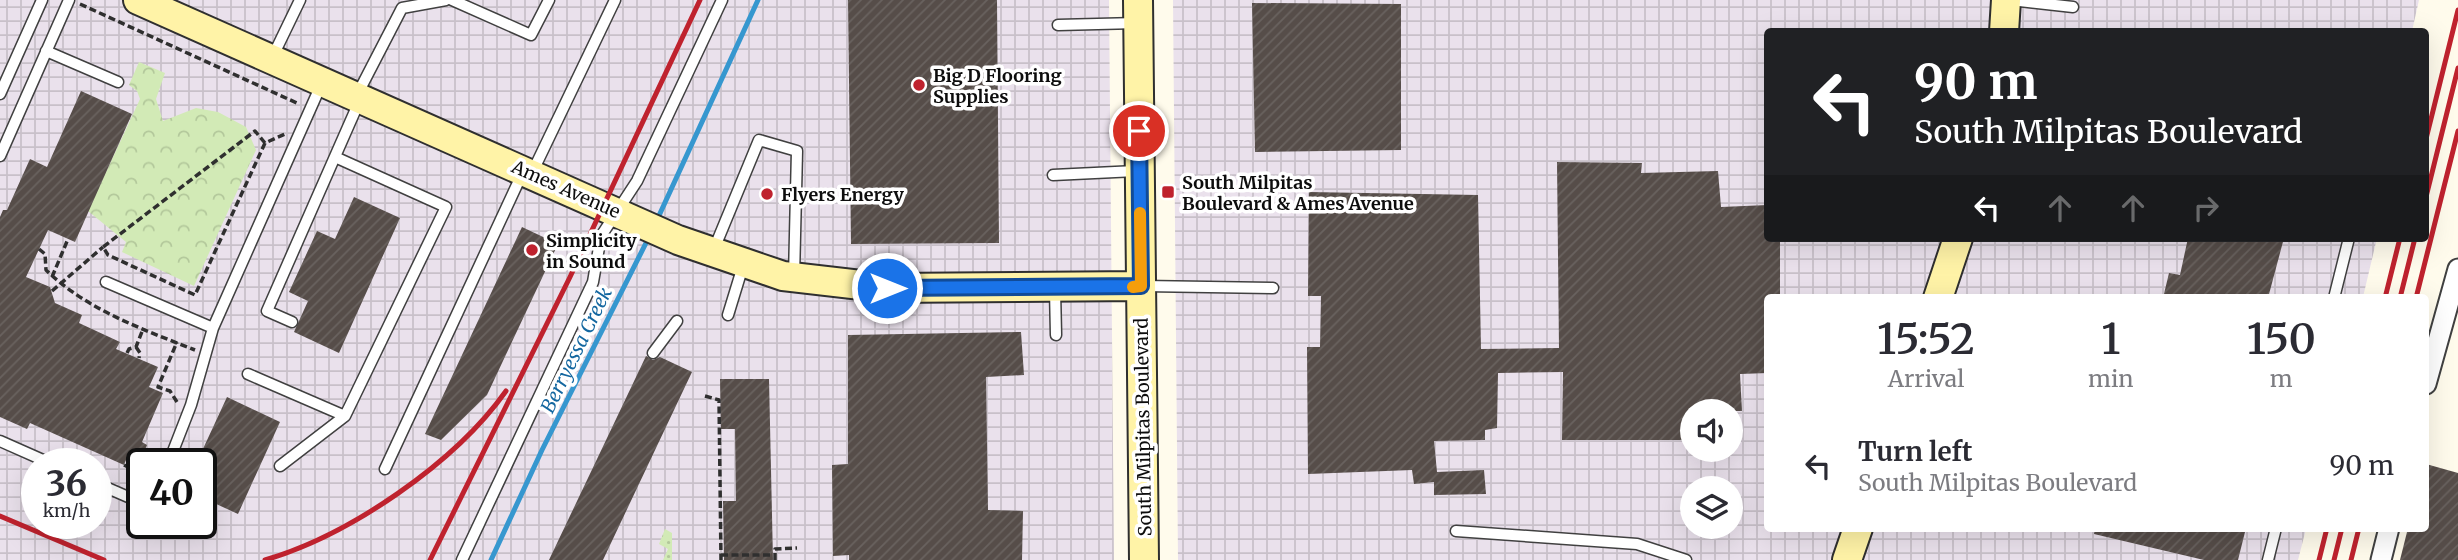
<!DOCTYPE html>
<html lang="en">
<head>
<meta charset="utf-8">
<style>
  :root { --surface:#fff; --page:#f2f2f3; --text:#2b2b33; --muted:#7c7c81 }
  body { margin:0; font-family:Merriweather,serif; background:var(--page); color:var(--text); height:100vh; display:flex; flex-direction:column; font-size:26px; white-space:nowrap }
  * { box-sizing:border-box; margin:0 }
  p { font-size:23px; color:var(--muted) }
  .icon { flex:none; width:38px; height:38px; fill:none; stroke:currentColor; stroke-width:2; stroke-linecap:round; stroke-linejoin:round }
  .map { position:relative; flex:1; overflow:hidden }
  .panel { position:absolute; left:1764px; top:294px; width:665px; height:238px; display:flex; flex-direction:column; background:var(--surface); border-radius:7px; box-shadow:0 7px 28px #0002 }
  .panel>* { flex:none }
  .guide { position:absolute; left:1764px; top:28px; width:665px; height:214px; border-radius:7px; box-shadow:0 7px 28px #0002; background:#202124; color:#fff; overflow:hidden }
  .fabs { position:absolute; left:1680px; top:399px; display:grid; gap:14px }
  .fabs a { display:grid; place-items:center; width:63px; height:63px; border-radius:50%; background:var(--surface); box-shadow:0 7px 28px #0002; font-size:35px }
  .speed { position:absolute; left:21px; top:448px; display:flex; gap:14px; font-size:35px; font-weight:700; text-align:center }
  .speed>* { display:grid; place-content:center; width:91px; height:91px; border-radius:50%; background:var(--surface); box-shadow:0 7px 28px #0002; line-height:1 }
  .speed small { font-size:18px; font-weight:400 }
  .speed .limit { border:4px solid #111; border-radius:10px; background:#fff; color:#111 }
  .pin { position:absolute; display:grid; place-items:center; width:60px; height:60px; color:#fff; margin:-30px; border:4px solid #fff; border-radius:50%; box-shadow:0 2px 7px #0007 }
  .me { position:absolute; width:77px; margin:-38px; rotate:90deg; stroke-linejoin:round; filter:drop-shadow(0 0 5px #0008) }
  .turn { display:flex; align-items:center; gap:24px; height:147px; padding:0 35px; font-size:32px }
  .turn .icon { width:91px; height:91px; stroke-width:2.5 }
  .turn b { display:block; font-size:49px; line-height:60px }
  .lanes { display:flex; align-items:center; height:66px; padding:0 35px; background:#0003; justify-content:center; gap:35px; direction:ltr }
  .lanes .off { opacity:.35 }
  .eta { display:flex; justify-content:space-evenly; align-items:center; height:119px; text-align:center }
  .eta b { font-size:42px; font-weight:600; line-height:49px }
  ul { padding:0; list-style:none }
  li { display:flex; align-items:center; gap:21px; height:105px; padding:0 35px }
  li div { flex:1 }
  li b { display:block; font-size:26px }
  li em { font-style:normal }
  .map>svg:first-child { display:block }
  .industrial { fill:url(#industrial-grid); fill-rule:evenodd }
  .grass { fill:url(#grass-dots) }
  .park { fill:url(#park-crowns) }
  .lines { fill:none; stroke-linecap:round; stroke-linejoin:round }
  .stream { stroke:#3697cf; stroke-width:5 }
  .building { fill:url(#building-hatch) }
  .lane-casing { stroke:#404040; stroke-width:13 }
  .street-casing { stroke:#404040; stroke-width:23 }
  .secondary-casing { stroke:#2f2f2f; stroke-width:32 }
  .path { stroke:#2f2f2f; stroke-width:3.5; stroke-dasharray:7 3.5; stroke-linecap:butt }
  .lane { stroke:#fff; stroke-width:10 }
  .street { stroke:#fff; stroke-width:19 }
  .secondary { stroke:#fff3a7; stroke-width:28 }
  .rail { stroke:#bf222e; stroke-width:5 }
  .route-casing { stroke:#114b97; stroke-width:18 }
  .route { stroke:#1a73e8; stroke-width:12 }
  .slow { stroke:#f59e0b; stroke-width:12 }
  .poi-dot { fill:#bf222e; stroke:#fff; stroke-width:2.5 }
  .labels { text-anchor:middle; dominant-baseline:central; stroke-width:7; stroke-linejoin:round; paint-order:stroke }
  .poi-label { font-size:18px; font-weight:bold; fill:#0d0d0d; stroke:#fff; text-anchor:start }
  .street-label { font-size:18px; fill:#0d0d0d; stroke:#fff }
  .water-label { font-size:19px; font-style:italic; fill:#1467a0; stroke:#fff }
</style>
</head>
<body>
<div class="map">
<svg width="2458" height="560" viewBox="0 0 2458 560">
  <defs>
    <pattern id="industrial-grid" width="8" height="8" patternUnits="userSpaceOnUse" patternTransform="scale(1.75)"><rect width="8" height="8" fill="#eae1ec"/><path d="M0 4h8M4 0v8" fill="none" stroke="#c8c0c9"/></pattern>
    <pattern id="grass-dots" width="8" height="8" patternUnits="userSpaceOnUse" patternTransform="scale(1.75)"><rect width="8" height="8" fill="#d2eab6"/><path d="M2 2h.1M6 6h.1" fill="none" stroke="#b3c89b" stroke-width="1.8" stroke-linecap="round"/></pattern>
    <pattern id="park-crowns" width="20" height="18" patternUnits="userSpaceOnUse" patternTransform="scale(1.75)"><rect width="20" height="18" fill="#d2eab6"/><path d="M2 6a3 3 0 1 1 6 0M12 15a3 3 0 1 1 6 0" fill="none" stroke="#b3c89b"/></pattern>
    <pattern id="building-hatch" width="6" height="6" patternUnits="userSpaceOnUse" patternTransform="scale(1.75)"><rect width="6" height="6" fill="#564d49"/><path d="M-1 1l2-2M0 6l6-6M5 7l2-2" fill="none" stroke="#69625f"/></pattern>
  </defs>
  <rect width="100%" height="100%" fill="#fffbec"/>
  <path class="industrial" d="M0 0H1109L1114 560H0ZM37 464H96V523H37ZM142 464H201V523H142Z
    M1173 0H2419L2412 31 1768 32V238H2377L2363 297 1768 298V528L2306 529 2298 560H1178ZM1692 411H1731V450H1692ZM1692 488H1731V527H1692Z"/>
  <path class="grass" d="M665 529 672 533V560H663L668 549 659 544Z"/>
  <path class="park" d="M139 62 165 73 156 99 163 121 196 108 218 112 246 127 256 150 194 286 122 252 126 242 88 211 140 99 137 91 129 85Z"/>
  <g class="lines">
    <path class="stream" d="M657 220 758 0
      M491 560 542 450 650 235"/>
  </g>
  <path class="building" d="M848 0H997L999 243 851 244Z
    M1252 3 1401 4V150L1255 152Z
    M81 91 132 114 75 242 48 230 26 277 50 287 55 303 82 315 79 323 120 342 116 349 158 367 149 387 163 393 142 442 147 445 138 466 126 460 124 465 30 423 27 429 0 417V217L3 210H7L30 159 47 167Z
    M1557 162 1642 163 1641 173 1718 171 1721 207 1768 205V238H1780V298H1768V373L1740 374 1742 411H1692V440H1562L1563 372 1498 373 1497 428 1485 430V440L1434 441 1437 472 1484 470 1486 494 1434 495V482L1414 484 1412 470 1308 474 1307 347H1320L1321 296H1308L1309 192 1478 195 1481 349 1559 348Z
    M354 197 400 218 339 353 294 332 308 301 289 292 317 231 335 239Z
    M522 227 558 244 487 395 441 440 425 434Z
    M2188 238H2284L2268 298H2163L2169 273 2180 275Z
    M1021 332 1024 375 986 377 988 510 1023 511 1022 560H849V555L833 556 832 465 848 464V335Z
    M646 356 653 360 660 357 692 372 603 560H549Z
    M720 379H769L773 560H724L723 501H736L735 429H721Z
    M227 397 280 422 238 514 201 497V464H196Z
    M2426 464 2458 473V560H2400L2408 528H2426Z
    M2095 528H2246L2238 560H2204L2094 534Z"/>
  <g class="lines">
    <defs>
      <path id="lane" d="M452 0 531 35 549 0
        M2011 0 2073 7
        M1058 25 1137 23
        M46 51 118 82
        M272 58 300 0
        M0 94 42 0
        M357 95 402 8 446 0
        M0 156 69 0
        M532 173 615 0
        M1053 175 1136 171
        M714 249 759 140 797 151 794 277
        M106 282 213 328 321 85
        M1144 286 1273 288
        M1055 290 1056 335
        M2334 298 2349 238
        M728 315 743 266
        M292 322 267 311 359 102
        M653 353 677 321
        M248 374 345 416
        M0 441 52 464
        M168 464 191 405 213 328
        M280 466 345 416 446 207 335 157
        M385 469 522 174
        M96 483 142 503
        M1456 531 1637 544 1686 560
        M462 560 593 282 601 236 637 181 722 0
        M2268 560 2276 528"/>
      <path id="street" d="M2426 384 2458 269
        M2381 560 2389 528"/>
      <path id="secondary" d="M138 0 678 240 783 276 887 288 1141 286
        M1138 0 1144 560
        M2004 32 2006 0
        M1938 298 1958 238
        M1847 560 1858 528"/>
    </defs>
    <use href="#lane" class="lane-casing"/>
    <use href="#street" class="street-casing"/>
    <use href="#secondary" class="secondary-casing"/>
    <path class="path" d="M80 4 299 104
      M265 143 255 131 103 247 108 255 195 295 265 143 285 134
      M39 249 45 254 46 270C87 310 142 329 195 350
      M52 277 68 239
      M52 291 103 247
      M136 347 140 353 139 358
      M127 353 129 349 136 347 143 329
      M705 396 719 400 721 560
      M177 402 170 391 158 387 177 342
      M151 464 156 451
      M124 465 142 474
      M721 555H775
      M775 560V549L797 548"/>
    <use href="#lane" class="lane"/>
    <use href="#street" class="street"/>
    <use href="#secondary" class="secondary"/>
    <path class="rail" d="M2426 139 2458 10
      M2426 197 2458 68
      M2385 298 2400 238
      M2400 298 2415 238
      M2416 298 2458 131
      M0 516 104 560
      M265 560C350 535 455 463 506 391
      M430 560 570 277 700 0
      M2319 560 2327 528
      M2334 560 2342 528
      M2351 560 2359 528"/>
  </g>
  <g class="lines">
    <defs>
      <path id="route" d="M887 288 1141 286 1139 131"/>
    </defs>
    <use href="#route" class="route-casing"/>
    <use href="#route" class="route"/>
    <path class="slow" d="M1133 287 1141 286 1140 213"/>
  </g>
  <g class="poi-dot">
    <circle cx="919" cy="85" r="7"/>
    <rect x="1161" y="185" width="14" height="14" rx="3.5"/>
    <circle cx="767" cy="194" r="7"/>
    <circle cx="532" cy="250" r="7"/>
  </g>
  <g class="labels">
    <g class="poi-label">
      <text x="933" y="75">Big D Flooring<tspan x="933" dy="21">Supplies</tspan></text>
      <text x="1182" y="182">South Milpitas<tspan x="1182" dy="21">Boulevard &amp; Ames Avenue</tspan></text>
      <text x="781" y="194">Flyers Energy</text>
      <text x="546" y="240">Simplicity<tspan x="546" dy="21">in Sound</tspan></text>
    </g>
    <g class="street-label">
      <text transform="translate(566 189) rotate(24)">Ames Avenue</text>
      <text transform="translate(1143 427) rotate(-91)">South Milpitas Boulevard</text>
    </g>
    <g class="water-label">
      <text transform="translate(576 350) rotate(-64)">Berryessa Creek</text>
    </g>
  </g>
</svg>
<div class="fabs">
<a><svg class="icon" aria-label="sound" viewBox="0 0 24 24"><path d="M4 9h4l5-4v14l-5-4H4zM17 9q2 3 0 6"/></svg></a>
<a><svg class="icon" aria-label="layers" viewBox="0 0 24 24"><path d="M12 4l9 5-9 5-9-5zM3 14l9 5 9-5"/></svg></a>
</div>
<div class="speed"><div>36<small>km/h</small></div><div class="limit">40</div></div>
<div class="pin" style="left:1139px;top:131px;background:#d93025"><svg class="icon" aria-label="arrive" viewBox="0 0 24 24"><path d="M6 21V4h12l-3 4 3 4H6"/></svg></div>
<svg class="me" style="left:887px;top:288px" viewBox="-20 -20 40 40"><circle r="17" fill="#1a73e8" stroke="#fff" stroke-width="3"/><path d="M0-11L8 9 0 5-8 9z" fill="#fff"/></svg>
<div class="guide">
<div class="turn"><svg class="icon" aria-label="left" viewBox="0 0 24 24"><path d="M17 20v-9H6M10 6l-5 5 5 5"/></svg><div><b>90 m</b>South Milpitas Boulevard</div></div>
<div class="lanes"><svg class="icon" aria-label="left" viewBox="0 0 24 24"><path d="M17 20v-9H6M10 6l-5 5 5 5"/></svg><svg class="icon off" aria-label="ahead" viewBox="0 0 24 24"><path d="M12 20V5M6 11l6-6 6 6"/></svg><svg class="icon off" aria-label="ahead" viewBox="0 0 24 24"><path d="M12 20V5M6 11l6-6 6 6"/></svg><svg class="icon off" aria-label="right" viewBox="0 0 24 24"><path d="M7 20v-9h11M14 6l5 5-5 5"/></svg></div>
</div>
<section class="panel">
<div class="eta">
<div><b>15:52</b><p>Arrival</p></div>
<div><b>1</b><p>min</p></div>
<div><b>150</b><p>m</p></div>
</div>
<ul>
<li><svg class="icon" aria-label="left" viewBox="0 0 24 24"><path d="M17 20v-9H6M10 6l-5 5 5 5"/></svg><div><b>Turn left</b><p>South Milpitas Boulevard</p></div><em>90 m</em></li>
</ul>
</section>
</div>
</body>
</html>
